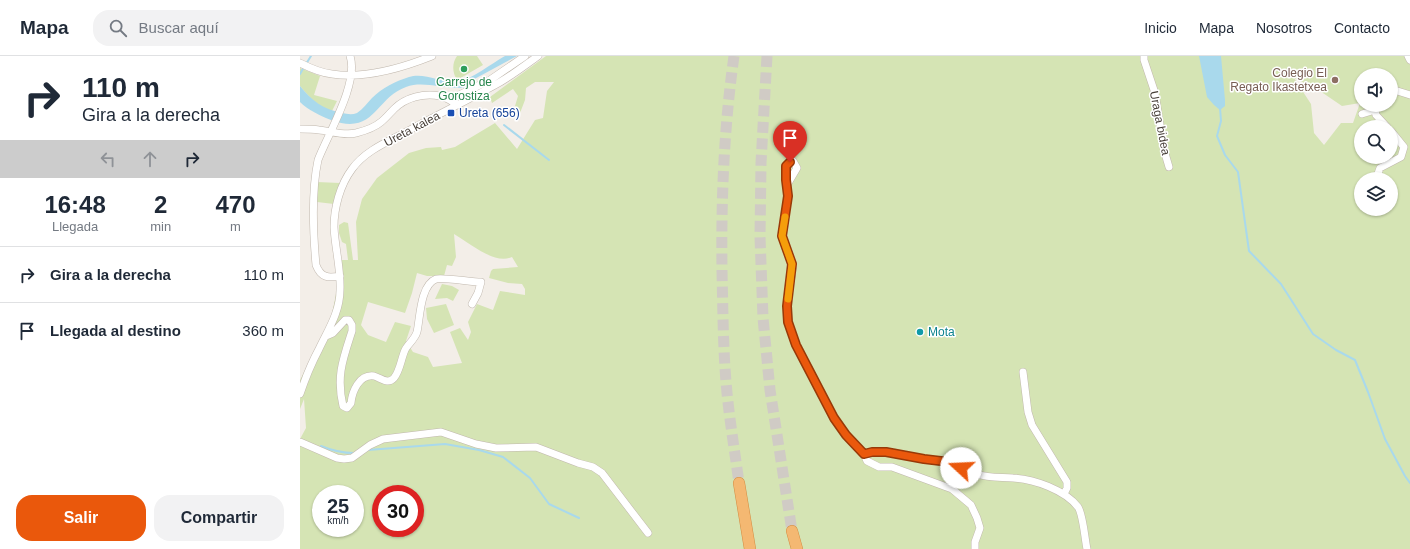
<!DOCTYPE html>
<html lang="es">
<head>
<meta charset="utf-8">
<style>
  :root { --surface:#fff; --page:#f2f2f3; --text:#1f2937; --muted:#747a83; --line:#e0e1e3; --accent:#ea580c }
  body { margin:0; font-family:Arial,sans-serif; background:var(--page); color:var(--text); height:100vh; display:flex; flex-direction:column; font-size:15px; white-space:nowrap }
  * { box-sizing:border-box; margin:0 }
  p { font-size:13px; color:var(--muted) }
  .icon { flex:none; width:22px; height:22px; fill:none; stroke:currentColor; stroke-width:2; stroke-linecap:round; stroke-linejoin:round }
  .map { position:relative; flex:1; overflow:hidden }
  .sheet { display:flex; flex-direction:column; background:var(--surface); width:300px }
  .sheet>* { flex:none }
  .banner { background:#fff; color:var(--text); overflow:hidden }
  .tools { position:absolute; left:1054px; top:12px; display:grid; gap:8px }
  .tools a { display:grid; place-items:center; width:44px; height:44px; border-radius:50%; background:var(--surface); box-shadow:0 1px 3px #0004; font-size:20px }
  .speed { position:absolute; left:12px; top:429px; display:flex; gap:8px; font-size:20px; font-weight:700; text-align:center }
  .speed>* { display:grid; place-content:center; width:52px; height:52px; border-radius:50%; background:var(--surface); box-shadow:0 1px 3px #0004; line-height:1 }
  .speed small { font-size:10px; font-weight:400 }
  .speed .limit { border:6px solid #d22; background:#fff; color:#111 }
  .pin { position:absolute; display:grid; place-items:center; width:34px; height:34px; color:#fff; margin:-41px -17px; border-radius:50% 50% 50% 0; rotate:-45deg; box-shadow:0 0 4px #0007 }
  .pin .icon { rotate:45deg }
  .me { position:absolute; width:44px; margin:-22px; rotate:290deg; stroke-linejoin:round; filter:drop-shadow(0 0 3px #0008) }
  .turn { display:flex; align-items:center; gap:14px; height:84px; padding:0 16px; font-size:18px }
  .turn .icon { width:52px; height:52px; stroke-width:2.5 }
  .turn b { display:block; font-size:28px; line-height:34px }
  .lanes { display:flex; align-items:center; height:38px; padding:0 16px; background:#0003; justify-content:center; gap:20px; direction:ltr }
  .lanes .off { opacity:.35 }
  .eta { display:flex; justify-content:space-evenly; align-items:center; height:68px; text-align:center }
  .eta b { font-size:24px; font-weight:800; line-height:28px }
  .primary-button { display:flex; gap:8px; margin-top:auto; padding:8px 16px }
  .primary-button a { flex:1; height:46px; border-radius:16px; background:var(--accent); color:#fff; font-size:16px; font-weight:800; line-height:46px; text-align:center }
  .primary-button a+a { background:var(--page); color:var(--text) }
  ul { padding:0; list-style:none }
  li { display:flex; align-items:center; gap:12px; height:56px; padding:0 16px; border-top:1px solid var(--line) }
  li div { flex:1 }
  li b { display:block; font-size:15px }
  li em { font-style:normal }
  header { display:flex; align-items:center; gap:24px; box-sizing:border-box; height:56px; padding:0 20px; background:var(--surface); border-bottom:1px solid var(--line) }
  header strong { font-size:19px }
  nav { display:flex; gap:22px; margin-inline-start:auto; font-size:14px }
  .search { width:280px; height:36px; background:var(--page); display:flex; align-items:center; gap:10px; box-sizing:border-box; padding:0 14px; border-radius:16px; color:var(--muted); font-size:15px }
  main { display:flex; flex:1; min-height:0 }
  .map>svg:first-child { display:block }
  .green { fill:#d5e4b4; fill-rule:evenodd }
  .water { fill:#a9d9ec }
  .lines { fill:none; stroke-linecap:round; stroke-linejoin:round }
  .stream { stroke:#a9d9ec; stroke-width:2 }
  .highway-tunnel { stroke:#d0cbc5; stroke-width:11; stroke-dasharray:11 5.5; stroke-linecap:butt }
  .minor-casing { stroke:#c1b8ae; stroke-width:8 }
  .highway-casing { stroke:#d38b42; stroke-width:12 }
  .minor { stroke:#fff; stroke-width:7 }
  .highway { stroke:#f4b872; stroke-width:11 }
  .route-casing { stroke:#983908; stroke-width:10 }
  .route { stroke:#ea580c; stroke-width:7 }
  .slow { stroke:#f59e0b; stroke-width:7 }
  .leisure-dot { fill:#2e9e5b; stroke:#fff; stroke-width:1.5 }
  .education-dot { fill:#8d6e63; stroke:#fff; stroke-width:1.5 }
  .transit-dot { fill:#1a4fb4; stroke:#fff; stroke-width:1.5 }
  .culture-dot { fill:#0f9aa8; stroke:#fff; stroke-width:1.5 }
  .labels { text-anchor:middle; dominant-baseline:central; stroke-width:3; stroke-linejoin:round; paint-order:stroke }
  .education-label { font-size:12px; fill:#785e54; stroke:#fff; text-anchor:end }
  .leisure-label { font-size:12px; fill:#27864d; stroke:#fff }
  .transit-label { font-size:12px; fill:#164399; stroke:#fff; text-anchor:start }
  .street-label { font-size:12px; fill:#463e37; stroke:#fff }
  .culture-label { font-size:12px; fill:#0d838f; stroke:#fff; text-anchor:start }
</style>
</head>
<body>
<header>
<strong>Mapa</strong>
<div class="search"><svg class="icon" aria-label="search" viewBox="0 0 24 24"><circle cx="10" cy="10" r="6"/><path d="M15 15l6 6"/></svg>Buscar aquí</div>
<nav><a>Inicio</a><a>Mapa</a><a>Nosotros</a><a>Contacto</a></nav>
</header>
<main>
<section class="sheet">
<div class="banner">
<div class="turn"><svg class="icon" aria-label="right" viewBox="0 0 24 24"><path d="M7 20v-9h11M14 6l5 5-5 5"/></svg><div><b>110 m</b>Gira a la derecha</div></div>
<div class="lanes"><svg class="icon off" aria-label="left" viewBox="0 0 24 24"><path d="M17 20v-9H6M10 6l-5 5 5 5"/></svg><svg class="icon off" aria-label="ahead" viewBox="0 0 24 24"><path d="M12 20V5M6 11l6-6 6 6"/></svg><svg class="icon" aria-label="right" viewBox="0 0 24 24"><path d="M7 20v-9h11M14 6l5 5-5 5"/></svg></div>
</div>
<div class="eta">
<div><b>16:48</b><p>Llegada</p></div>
<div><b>2</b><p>min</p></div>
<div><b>470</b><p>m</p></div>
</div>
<ul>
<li><svg class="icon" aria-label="right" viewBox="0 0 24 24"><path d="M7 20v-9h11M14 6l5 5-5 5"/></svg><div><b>Gira a la derecha</b></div><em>110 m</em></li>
<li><svg class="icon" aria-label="arrive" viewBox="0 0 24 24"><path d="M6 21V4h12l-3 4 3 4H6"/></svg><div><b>Llegada al destino</b></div><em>360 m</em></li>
</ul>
<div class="primary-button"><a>Salir</a><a>Compartir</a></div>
</section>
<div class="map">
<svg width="1110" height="493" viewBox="0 0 1110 493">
  <rect width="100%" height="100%" fill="#f3eee8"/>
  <path class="green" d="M157 0H177L183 9 157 24C152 16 152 7 157 0Z
    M246 0H1110V493H0V383L6 372 4 343 0 353V324L17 292 32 258 37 233 36 204H48L46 188 42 186 39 177V169L44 166 48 167 53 204H58L56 166 62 143 77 122 109 97 126 92 141 91 142 94 155 91 195 67 217 93 235 64 243 62 247 35 254 26H235L226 32 225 44 220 57 215 50 218 40 213 33 192 47 190 41ZM1061 19H1091V49H1061ZM994 22 1017 33 1042 50 1060 47 1053 67H1041L1024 89 1014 77 1011 48ZM1061 71H1091V101H1061ZM1061 123H1091V153H1061ZM154 178C170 187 194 209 212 201L218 211 193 213 191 215 189 222 208 227 222 228 225 233V239L200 235 193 254 177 248 168 266 171 276 168 284 160 272 150 276 162 307 133 311 128 301 113 296 106 285 111 270 95 266 86 286 68 279 61 269 68 246 105 257 112 237 117 217 127 220H144L147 209 152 210 156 201ZM21 438H55V472H21ZM81 438H115V472H81Z
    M0 12 20 20 14 39 37 45 32 55C18 51 9 41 0 30Z
    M17 126 40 127 34 148 17 146Z
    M142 228 152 230 159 234 153 245 147 242 135 243Z
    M146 248 154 269 134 277 127 263 126 252Z"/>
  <path class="water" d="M205 0H217L167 27V31C147 35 125 24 106 31 75 42 75 80 31 64 21 60 8 54 0 46V30C12 45 23 53 42 57 47 58 52 59 57 57 63 53 67 47 72 42 82 32 96 25 109 21 124 16 142 27 157 26 169 25 194 6 205 0Z
    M899 0H921L925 44V50L920 54 914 49 907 41Z"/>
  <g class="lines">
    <path class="stream" d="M6 8 11 0
      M0 18 4 11
      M920 52 921 65 917 80 925 99 938 116 949 195 981 228 1013 278 1036 294 1055 304 1068 336 1085 383 1105 420 1110 427
      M204 69 249 104
      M21 390C33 395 42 397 54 397
      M68 394 145 388 179 394 203 401 230 422 249 448 279 462"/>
    <path class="highway-tunnel" d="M434 0C424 71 421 143 422 215 423 256 423 296 427 337 430 367 435 397 439 427
      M467 0 461 107 460 181 463 262 470 334 492 475"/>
    <defs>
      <path id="minor" d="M844 0V4L855 37 864 94 869 111
        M1108 0 1110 4
        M0 7C10 12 21 17 32 18 65 23 102 12 132 0
        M1091 33 1110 39
        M153 45 157 40 190 24 225 0
        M1074 49 1076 59 1087 71
        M1062 58 1075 54
        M0 73C6 73 13 73 19 74 31 75 43 80 56 77 64 75 74 72 81 66 86 62 90 57 94 53 106 41 124 37 140 40 146 42 152 44 156 49
        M1076 123 1080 112 1101 101 1104 91 1091 75
        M487 129 497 112 493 105 489 106 486 110V124L488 140 482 180 493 209 487 250 488 266 496 289 534 362 546 379 564 398
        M40 220C28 222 21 222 16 209 13 176 11 137 18 104 28 78 59 27 50 0
        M26 280 33 277 45 264H49L52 269V275C43 303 36 320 43 350L47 352 51 347C52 336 59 318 74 320 81 322 88 329 94 322 100 315 101 303 105 294 108 288 115 283 117 276 120 263 120 229 136 223 141 221 172 226 181 226L178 237 172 248
        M723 316 728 356 732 369 767 426V432L764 438
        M0 338C5 323 11 308 19 293 28 274 40 256 40 234 41 213 35 192 34 171 34 152 40 129 52 113 65 95 87 86 106 76 135 60 166 45 195 29 210 21 224 10 238 0
        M0 386 37 402 44 403 52 402 70 389 83 383 141 376 176 388 196 392 236 391 278 407 293 411 302 417 348 477
        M675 493V486L680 472 677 462 671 449 652 433 592 411H579L567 405 564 398C583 391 605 401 624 403 632 404 641 404 649 406 658 408 667 415 676 418 689 422 700 421 713 422 734 423 765 434 778 451 783 458 785 484 787 493"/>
      <path id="highway" d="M439 427 450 493
        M492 475 497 493"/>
    </defs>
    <use href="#minor" class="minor-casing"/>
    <use href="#highway" class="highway-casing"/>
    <use href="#minor" class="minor"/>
    <use href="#highway" class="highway"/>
  </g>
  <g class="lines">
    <defs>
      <path id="route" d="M490 106 486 110V124L488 140 482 180 492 208 487 250 488 266 496 289 534 362 546 379 564 398 572 396H586L624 403 649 406 661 412"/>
    </defs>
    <use href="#route" class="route-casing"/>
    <use href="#route" class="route"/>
    <path class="slow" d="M485 161 482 180 492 208 488 243"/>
  </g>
  <circle class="leisure-dot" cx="164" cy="13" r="4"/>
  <circle class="education-dot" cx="1035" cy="24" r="4"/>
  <rect class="transit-dot" x="147" y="53" width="8" height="8" rx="2"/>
  <circle class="culture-dot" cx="620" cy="276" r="4"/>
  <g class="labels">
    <g class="education-label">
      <text x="1027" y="17">Colegio El<tspan x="1027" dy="14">Regato Ikastetxea</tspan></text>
    </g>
    <g class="leisure-label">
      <text x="164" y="26">Carrejo de<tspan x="164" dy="14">Gorostiza</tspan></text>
    </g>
    <g class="transit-label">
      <text x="159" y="57">Ureta (656)</text>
    </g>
    <g class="street-label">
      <text transform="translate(860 67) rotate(79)">Uraga bidea</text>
      <text transform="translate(112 73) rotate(-28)">Ureta kalea</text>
    </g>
    <g class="culture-label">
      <text x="628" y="276">Mota</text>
    </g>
  </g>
</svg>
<div class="tools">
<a><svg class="icon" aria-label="sound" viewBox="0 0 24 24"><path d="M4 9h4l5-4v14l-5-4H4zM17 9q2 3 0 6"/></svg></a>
<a><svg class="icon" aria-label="search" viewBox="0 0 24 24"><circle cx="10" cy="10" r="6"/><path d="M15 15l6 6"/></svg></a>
<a><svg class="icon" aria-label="layers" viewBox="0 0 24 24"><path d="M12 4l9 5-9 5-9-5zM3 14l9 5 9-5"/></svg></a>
</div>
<div class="speed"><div>25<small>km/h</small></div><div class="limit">30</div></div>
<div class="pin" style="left:490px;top:106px;background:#d93025"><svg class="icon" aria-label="arrive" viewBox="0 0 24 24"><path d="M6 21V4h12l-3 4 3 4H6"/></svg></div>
<svg class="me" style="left:661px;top:412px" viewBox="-20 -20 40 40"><circle r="19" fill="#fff"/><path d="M0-13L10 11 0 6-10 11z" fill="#ea580c"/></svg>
</div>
</main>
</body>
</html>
